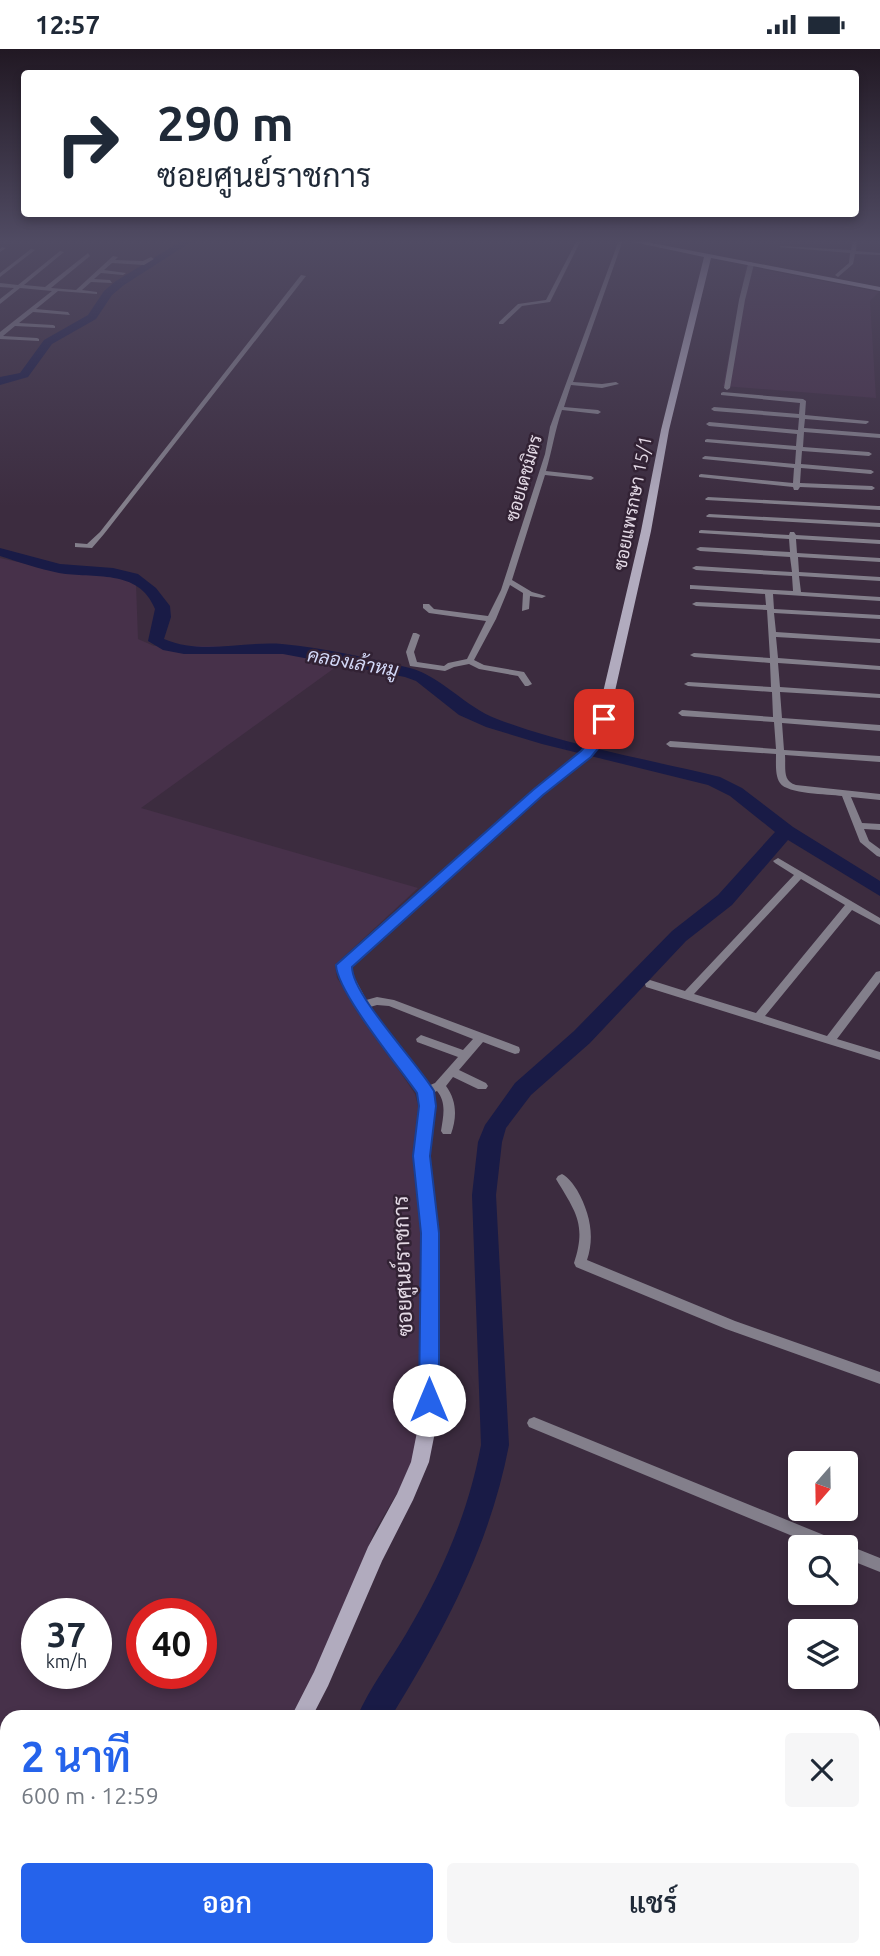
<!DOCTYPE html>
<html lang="th">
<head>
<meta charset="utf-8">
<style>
  :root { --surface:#fff; --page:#f6f6f7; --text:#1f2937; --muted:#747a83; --accent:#2563eb }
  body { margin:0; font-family:Ubuntu,Sarabun,sans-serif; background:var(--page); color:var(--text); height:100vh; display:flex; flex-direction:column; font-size:26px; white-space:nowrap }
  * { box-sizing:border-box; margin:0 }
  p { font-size:23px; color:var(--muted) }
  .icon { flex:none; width:38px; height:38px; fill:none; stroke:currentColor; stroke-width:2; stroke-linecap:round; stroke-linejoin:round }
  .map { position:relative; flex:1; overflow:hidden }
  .details { position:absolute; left:0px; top:1661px; width:880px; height:247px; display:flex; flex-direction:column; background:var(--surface); border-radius:21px 21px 0 0; box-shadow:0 4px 10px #0003 }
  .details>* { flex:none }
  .hud { position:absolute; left:21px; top:21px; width:838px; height:147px; border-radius:7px; box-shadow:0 4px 10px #0003; background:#fff; color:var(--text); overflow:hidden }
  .needle { width:46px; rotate:200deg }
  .buttons { position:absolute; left:788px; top:1402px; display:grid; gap:14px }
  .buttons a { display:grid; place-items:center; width:70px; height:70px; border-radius:7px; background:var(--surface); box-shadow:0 4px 10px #0003; font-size:35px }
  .speed { position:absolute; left:21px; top:1549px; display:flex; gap:14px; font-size:35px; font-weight:700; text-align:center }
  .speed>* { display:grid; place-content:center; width:91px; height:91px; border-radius:50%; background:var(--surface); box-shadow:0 4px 10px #0003; line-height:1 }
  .speed small { font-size:18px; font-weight:400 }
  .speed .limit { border:10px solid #d22; background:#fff; color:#111 }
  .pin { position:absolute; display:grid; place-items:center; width:60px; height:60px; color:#fff; margin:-30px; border-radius:14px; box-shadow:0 4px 10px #0006 }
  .me { position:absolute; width:77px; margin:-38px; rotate:0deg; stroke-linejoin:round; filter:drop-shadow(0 0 5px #0008) }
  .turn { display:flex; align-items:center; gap:24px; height:147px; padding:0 21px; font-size:32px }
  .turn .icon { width:91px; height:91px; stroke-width:2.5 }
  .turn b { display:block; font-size:49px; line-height:60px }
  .round { display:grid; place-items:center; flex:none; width:74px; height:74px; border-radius:7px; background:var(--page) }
  .overview { display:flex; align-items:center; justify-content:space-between; height:119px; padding:0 21px }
  h1 { font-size:42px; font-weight:600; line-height:52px; color:var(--accent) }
  .cta { display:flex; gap:14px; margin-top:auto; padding:14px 21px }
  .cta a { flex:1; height:80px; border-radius:7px; background:var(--accent); color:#fff; font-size:28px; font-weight:600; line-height:80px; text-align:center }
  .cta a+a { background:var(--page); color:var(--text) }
  .status { display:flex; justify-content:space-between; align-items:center; height:49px; padding:0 35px; background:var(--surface); direction:ltr }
  .status svg { height:19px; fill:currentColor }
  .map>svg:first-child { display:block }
  .built { fill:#47314a; fill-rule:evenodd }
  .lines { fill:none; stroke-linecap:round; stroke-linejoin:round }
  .river { fill:#191b46; fill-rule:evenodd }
  .street { fill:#837f8b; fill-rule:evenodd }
  .secondary { fill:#b1abbe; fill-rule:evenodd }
  .route { fill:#2563eb; stroke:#184099; stroke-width:2 }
  .labels { text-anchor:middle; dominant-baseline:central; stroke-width:5; stroke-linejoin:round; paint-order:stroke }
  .far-street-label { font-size:18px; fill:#e4dae6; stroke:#322234 }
  .far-water-label { font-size:19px; font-style:italic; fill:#d3d9f8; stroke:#322234 }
  .street-label { font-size:21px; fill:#e4dae6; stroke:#322234 }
</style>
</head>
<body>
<div class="status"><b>12:57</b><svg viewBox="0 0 49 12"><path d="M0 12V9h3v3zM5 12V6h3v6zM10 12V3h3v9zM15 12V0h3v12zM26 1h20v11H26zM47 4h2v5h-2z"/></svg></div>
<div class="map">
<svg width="880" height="1907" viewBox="0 0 880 1907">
  <rect width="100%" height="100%" fill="#3c2c3f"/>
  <path class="built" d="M746 217 879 243 870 252 876 349 723 337Z
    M0 509 58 522 125 528 136 535 138 590 154 597H214L295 604 340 615 141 759 418 839 335 916 337 929 415 1045 422 1072V1392L402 1436 374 1483 309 1668H7V1900L139 1901 133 1907H0ZM37 1564H96V1624H37ZM142 1564H201V1624H142Z"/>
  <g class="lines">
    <path class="river" d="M183 191H194L124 236 112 246 96 270 52 295 28 328 0 336V328L20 324 44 291 88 266 104 242 116 232Z
      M0 499 60 515 113 519 138 525 156 539 170 557 171 568 164 590C201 606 244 592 282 595 325 599 368 609 410 619 441 627 465 658 497 670 568 697 647 710 720 728L742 739 793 778 880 832V847L788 791 732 856 686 892 590 994 531 1046 506 1079 502 1093 496 1146 509 1396C490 1496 444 1582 391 1668H357C370 1638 390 1612 406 1585 442 1524 468 1465 481 1396L472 1146 478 1093 485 1076 515 1034 574 982 672 882 718 846 775 783 730 747 708 736 542 695 486 678 459 666 416 632 405 628 283 605H184L163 601 148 592 155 560C139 519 93 530 59 524 39 520 19 513 0 507Z
      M202 1900H240L238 1907H199Z"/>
    <path class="street" d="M577 191H581L550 253 522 257 503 275H499V273L518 255 546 251Z
      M619 191H623L573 333 602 335 616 333 619 335 602 339 571 336 564 358 598 361 601 363 598 365 562 361C555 381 552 402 546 422L591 427 594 429 591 431 545 426 512 531 532 543 546 547 542 549 530 547 529 560 522 562 523 544 510 536 496 570 474 611 484 616 524 623 532 635 528 637H525L518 627 479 620 469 615 454 618 445 622 410 617 406 603 413 584H416L420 586 414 603 417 613 444 617 448 614 467 610 486 572 429 564 423 559V555H429L434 560 488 567 501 541 545 405 550 378Z
      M853 191H857L856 202 880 204V206L855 205 853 215 838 228 835 226 849 214 850 204 779 198 781 197 851 201Z
      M2 198 6 199 0 203V200Z
      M31 200 35 201 0 228V224Z
      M60 202 64 203 24 236 45 238 88 204 90 207 51 239 76 241 113 207 118 208 115 211 143 212 151 208 154 210 144 216 112 214 104 221 126 224 123 226 101 224 94 230 110 231 112 234 91 233 82 241 97 243V245L58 242 36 260 68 263 70 266 33 263 19 274 53 276 55 277V279L15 277 3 287 37 289 39 290V292L0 290V283L52 242 20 239 0 255V250L14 239 0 238V234L18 236Z
      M751 213 754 215 745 251 730 339 727 341 724 339 739 251 748 215Z
      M301 226 306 227 104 485 92 499 75 498V494L87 495 100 483Z
      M723 343 803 350 806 352 805 366 868 372 869 373 866 375 805 370 804 379 880 385V389L804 383 803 398 869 403 872 405 869 407 802 402 801 415 871 421 874 423 871 425 801 419 800 434 872 437 875 439 872 441 800 438 798 441H794L793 438 699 428V426L701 425 793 434 794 419 703 410 702 409 705 407 795 415 796 401 705 393V391L707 390 796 397 797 385 709 377 706 375 709 373 798 381 799 369 714 362 711 360 714 358 799 365 800 354 721 346V344Z
      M708 448 878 457H880V461L706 451 705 450Z
      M709 465 880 474V478L707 468 706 467Z
      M701 481 789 486 790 483H794L796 486 880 491V495L796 490 797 504 880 509V513L798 508 799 523 880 528V532L799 527 801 543 880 548V552L773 545 774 560 880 566V570L774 564 776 583 880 590V594L776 588 778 609 880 617V621L778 614 780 638 880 645V649L780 643 782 669 880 676V682L782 674 784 701 880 707V713L785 706C786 719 782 732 796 736L880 745V751L851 748 862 774 880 775V781L864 780 869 792 880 800V808L877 807 860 793 842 747C828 745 787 745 780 734 775 727 776 714 776 705L670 698 666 695 670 692 776 700 774 673 682 667 678 664 682 661 773 668 772 643 688 637 684 635 688 633 771 638 770 614 694 608 690 606 694 604 770 609 767 561 696 557 692 555 696 553 766 556 765 545 693 540H690V536L793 542 792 527 696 521 692 519 696 517 792 523 790 508 700 502 696 500 700 498 790 503 789 490 699 484V482Z
      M778 809 880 869V876L852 861 765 967 827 987 876 923 880 922V933L837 990 880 1003V1011L646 938 645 935 650 931 685 942 794 826 775 814 773 812ZM801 830 845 856 756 964 694 945Z
      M377 948 394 951 519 998 520 1001 519 1004 515 1005 483 993 459 1021 486 1034 488 1037 486 1040H478L453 1028 446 1037C457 1052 457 1068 451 1085H443L441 1082C443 1068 447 1054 437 1042L425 1047 421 1046 419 1043 421 1040 435 1034 458 1008 417 993 416 990 421 986 463 1001 473 990 389 957 377 956 363 960 358 956 359 953Z
      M562 1125C569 1129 573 1135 577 1141 590 1164 595 1187 587 1211L735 1272 880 1323V1335L726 1280 576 1218 574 1214C587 1175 575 1162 556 1130L558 1127Z
      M534 1368 841 1493 842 1496 845 1495 880 1509V1523L845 1509V1498H819L529 1378 527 1374 529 1370Z"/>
    <path class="secondary" d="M624 191H636L880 238V242L711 209 669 381 651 482 604 691 590 707 542 747 351 917 354 928 370 958 430 1039 436 1057 429 1107 438 1184 436 1378 429 1413 413 1451 382 1512 328 1637 312 1668H291L314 1623 368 1498 397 1445 411 1413 418 1378 420 1351 422 1184 413 1107 420 1057 418 1044 373 984 349 947 340 928 337 916 534 741 582 703 592 690 641 482 661 381 704 208Z
      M685 1900H721L724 1907H687Z"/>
  </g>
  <linearGradient id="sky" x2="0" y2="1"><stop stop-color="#211823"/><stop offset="0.42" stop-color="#504b63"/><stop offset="1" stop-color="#504b63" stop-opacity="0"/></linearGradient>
  <rect width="880" height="458" fill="url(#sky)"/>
  <path class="route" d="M604 666 610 670 605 691 591 708 543 746 352 918C352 946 417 1013 434 1042L436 1057 430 1107 439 1184V1351L436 1357 429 1360 422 1357 419 1351 421 1184 413 1107 419 1057 417 1044C399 1018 337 943 336 916L533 741 581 702 592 690 597 670Z"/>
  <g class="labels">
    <g class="far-street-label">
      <text transform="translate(523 429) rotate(-74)">ซอยเดชมิตร</text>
      <text transform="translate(632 454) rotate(-79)">ซอยแพรกษา 15/1</text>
    </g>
    <g class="far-water-label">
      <text transform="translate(353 613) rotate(10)">คลองเล้าหมู</text>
    </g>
    <g class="street-label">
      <text transform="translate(402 1217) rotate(-92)">ซอยศูนย์ราชการ</text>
    </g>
  </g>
</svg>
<div class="buttons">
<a><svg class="needle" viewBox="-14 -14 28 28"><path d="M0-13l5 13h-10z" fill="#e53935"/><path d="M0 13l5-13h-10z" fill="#747a83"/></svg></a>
<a><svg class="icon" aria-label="search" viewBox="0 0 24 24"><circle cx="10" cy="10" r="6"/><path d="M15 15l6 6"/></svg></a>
<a><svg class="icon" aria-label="layers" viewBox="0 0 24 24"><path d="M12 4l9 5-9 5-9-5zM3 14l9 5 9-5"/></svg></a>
</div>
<div class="speed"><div>37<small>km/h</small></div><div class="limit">40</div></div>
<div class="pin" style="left:604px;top:670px;background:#d93025"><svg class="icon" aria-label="arrive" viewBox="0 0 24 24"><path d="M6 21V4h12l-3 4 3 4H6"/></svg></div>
<svg class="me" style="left:429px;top:1351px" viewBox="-20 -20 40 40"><circle r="19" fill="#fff"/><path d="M0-13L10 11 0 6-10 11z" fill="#2563eb"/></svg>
<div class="hud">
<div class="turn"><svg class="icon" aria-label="right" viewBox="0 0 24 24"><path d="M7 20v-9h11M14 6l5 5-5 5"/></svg><div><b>290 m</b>ซอยศูนย์ราชการ</div></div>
</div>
<section class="details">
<div class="overview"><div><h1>2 นาที</h1><p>600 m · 12:59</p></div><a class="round"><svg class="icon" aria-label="close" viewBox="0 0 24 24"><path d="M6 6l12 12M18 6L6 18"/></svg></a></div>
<div class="cta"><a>ออก</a><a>แชร์</a></div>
</section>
</div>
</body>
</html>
